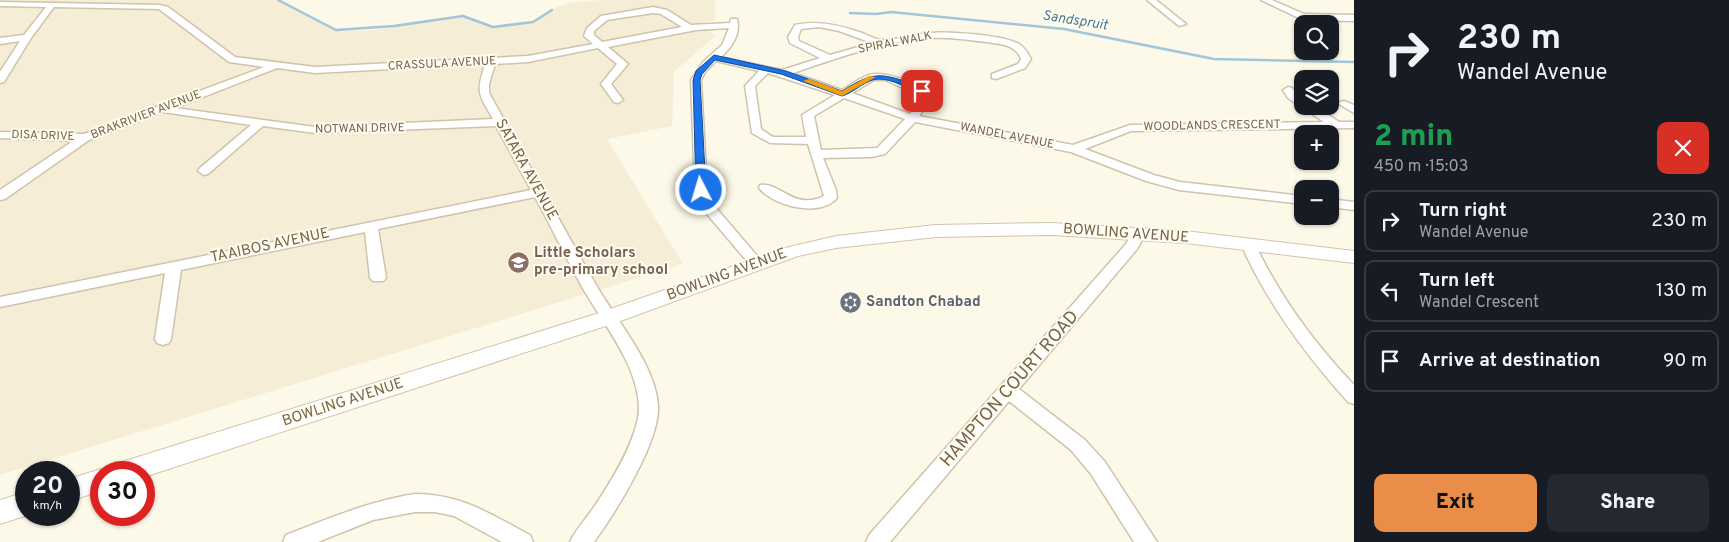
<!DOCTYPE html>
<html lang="en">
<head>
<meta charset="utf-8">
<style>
  :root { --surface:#171b24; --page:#242831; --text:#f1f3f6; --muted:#9ea1a6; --line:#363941; --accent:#ea8d49 }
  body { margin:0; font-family:Overpass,sans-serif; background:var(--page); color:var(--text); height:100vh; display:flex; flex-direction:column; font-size:19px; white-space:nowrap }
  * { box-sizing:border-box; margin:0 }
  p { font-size:16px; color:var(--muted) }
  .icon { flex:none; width:28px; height:28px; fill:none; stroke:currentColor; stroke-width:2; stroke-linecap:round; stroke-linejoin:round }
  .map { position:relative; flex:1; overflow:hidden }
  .drawer { display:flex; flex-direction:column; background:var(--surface); width:375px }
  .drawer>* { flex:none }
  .top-card { background:#171b24; color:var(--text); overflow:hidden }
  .fabs { position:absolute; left:1294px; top:15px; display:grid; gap:10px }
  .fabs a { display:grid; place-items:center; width:45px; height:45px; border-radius:10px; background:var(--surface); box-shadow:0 1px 4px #0004; font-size:25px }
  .speed { position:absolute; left:15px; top:461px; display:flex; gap:10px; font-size:25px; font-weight:700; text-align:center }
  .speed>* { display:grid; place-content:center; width:65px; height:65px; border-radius:50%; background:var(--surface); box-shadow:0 1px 4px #0004; line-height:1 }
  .speed small { font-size:12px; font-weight:400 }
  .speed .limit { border:8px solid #d22; background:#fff; color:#111 }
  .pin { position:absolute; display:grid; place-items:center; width:42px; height:42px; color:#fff; margin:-21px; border-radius:10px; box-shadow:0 2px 8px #0006 }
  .me { position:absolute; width:55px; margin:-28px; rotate:355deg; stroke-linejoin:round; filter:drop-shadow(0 0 4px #0008) }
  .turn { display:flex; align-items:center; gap:18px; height:105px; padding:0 20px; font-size:22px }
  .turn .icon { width:65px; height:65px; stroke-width:2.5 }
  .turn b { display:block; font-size:35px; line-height:42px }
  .round { display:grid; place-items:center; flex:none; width:52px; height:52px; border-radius:10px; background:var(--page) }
  .headline { display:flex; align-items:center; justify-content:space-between; height:85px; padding:0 20px }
  h1 { font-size:30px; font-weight:800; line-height:38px; color:#1e9e55 }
  .cta { display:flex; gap:10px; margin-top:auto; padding:10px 20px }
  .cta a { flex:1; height:58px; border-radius:10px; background:var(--accent); color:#111; font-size:20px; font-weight:800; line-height:58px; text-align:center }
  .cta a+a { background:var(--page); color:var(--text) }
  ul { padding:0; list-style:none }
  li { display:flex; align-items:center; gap:15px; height:62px; margin:0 10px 8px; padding:0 10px; border:2px solid var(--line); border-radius:10px }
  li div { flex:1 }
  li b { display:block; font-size:19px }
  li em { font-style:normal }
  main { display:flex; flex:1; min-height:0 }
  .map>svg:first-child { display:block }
  .residential { fill:#f5edd6 }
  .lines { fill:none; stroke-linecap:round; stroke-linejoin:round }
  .stream { stroke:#a1c6da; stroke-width:2.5 }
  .minor-casing { stroke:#d0c3ac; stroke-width:3 }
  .secondary-casing { stroke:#d3c4aa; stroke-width:2 }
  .minor { fill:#fff; fill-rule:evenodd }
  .secondary { fill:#fff; fill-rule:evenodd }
  .route { fill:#1a73e8; stroke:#114b97 }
  .slow { fill:#f59e0b }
  .labels { text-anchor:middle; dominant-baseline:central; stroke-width:4; stroke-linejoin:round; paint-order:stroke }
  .far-street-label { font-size:12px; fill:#78644a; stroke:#fffcef }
  .far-water-label { font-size:14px; font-style:italic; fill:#467894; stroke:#fffcef }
  .street-label { font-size:15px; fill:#78644a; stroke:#fffcef }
  .education-label { font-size:15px; font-weight:bold; fill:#785e54; stroke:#fffcef; text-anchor:start }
  .worship-label { font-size:15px; font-weight:bold; fill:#5b616d; stroke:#fffcef; text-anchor:start }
  .near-street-label { font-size:18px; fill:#78644a; stroke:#fffcef }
</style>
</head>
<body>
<main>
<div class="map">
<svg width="1354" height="542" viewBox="0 0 1354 542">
  <rect width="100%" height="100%" fill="#fdf9e8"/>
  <path class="residential" d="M0 0H278L336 30 366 31 463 16 493 27 533 22 557 7 569 3 601 0H715V20L694 25 706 27 715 36 674 72 672 126 607 139 683 264 0 475Z"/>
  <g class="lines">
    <path class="stream" d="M278 0 336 30 394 26 463 16 493 27 533 22 552 10
      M850 13 876 14 891 12 1064 29 1214 59 1354 62"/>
    <defs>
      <path id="minor" d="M1147 0H1156L1186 24 1179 26Z
        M1261 0H1272L1304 14 1354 15V21L1303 20Z
        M0 2 160 5 168 7 235 57 315 67 528 56 593 44 584 36 587 28 601 16 653 7 667 10 691 25 730 23 731 19H737C741 34 732 47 721 57L782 70 820 58 790 43 788 37 795 25C818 20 840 25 862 33 868 35 877 41 884 40 898 40 914 34 929 33 947 31 1004 35 1019 44 1025 48 1028 53 1031 59L1025 68 996 79 992 78V74L1018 64 1021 59C1016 44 999 44 986 42 968 40 950 37 933 38 885 40 838 58 793 73L842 90C851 85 860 78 869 75 884 70 925 85 934 96L919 116 1073 145 1130 125 1324 122 1288 98 1283 90 1288 87 1292 88 1302 98V106H1315L1339 122H1354V128L1131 131 1085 149 1154 175 1180 182 1302 196V204L1179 190 1146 181 1071 152 915 122 885 154 872 157 823 158 836 190 837 198C820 218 773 206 759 188L760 185C779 181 794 211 824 196L808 144 770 143 752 133 745 86 759 71 716 61 705 72 701 80 707 190 717 209 764 264 762 267H752L706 213 695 190 691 80 703 62 722 45 729 28 696 30 608 47 628 64 611 84 623 100 618 103 614 102 601 84 617 64 598 48 528 62 495 64 489 84V93C525 157 560 222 596 285 616 320 656 365 658 406 660 442 615 513 594 542H570C576 529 586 519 594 507 611 482 629 453 637 423 649 377 602 323 581 285 565 256 551 226 535 197L378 229 386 278 383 281H373L370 278 365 232 181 270 171 339 169 343 163 345 157 343 155 339 165 273 0 307V297L531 190 496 126 315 133 263 126 208 174 204 175 198 171 200 168 251 125 163 112 89 140 5 199 0 200V190L73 141 0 138V132L84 134 264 67 229 62 159 9 54 7 31 38 4 82 0 83V72L20 41 0 44V38L24 35 46 7 0 6ZM653 13 661 14 682 27 602 42 594 35V31L607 20ZM819 27 839 31 872 43 830 55 799 41 798 37 801 29ZM485 64C476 94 478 92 493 119L315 127 175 108 277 68 315 73ZM768 73 835 95 802 115 806 137H773L761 129 755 86ZM874 80H885L923 97 910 114 852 93ZM844 98 905 119 877 148 821 150 814 116Z
        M1344 101 1354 105V113L1339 104 1340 102Z
        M1330 199 1354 202V210L1330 207Z
        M1139 229 1146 233 1137 249 1019 389 1085 440 1105 462 1157 542H1134L1091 474 1071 450 1009 401 890 542H866L869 535 1126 244 1134 230Z
        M1248 240 1253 241 1255 244C1280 297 1314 343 1354 385V404L1348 402C1305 354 1267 303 1241 244L1243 241Z
        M415 494C461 494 490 514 530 535L533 542H502L454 516 435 512H415L373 520 318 542H283L286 535C328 519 369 501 415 494Z"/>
      <path id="secondary" d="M1052 223 1185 231 1354 251V263L1185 243 1052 235 936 237 836 248 798 256 615 323 144 477V472H112L116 464 125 461 599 313 785 248 836 236 936 225Z
        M101 469 111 472H101V491L69 501V479Z
        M26 492V515H28L0 524V500Z"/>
    </defs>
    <use href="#minor" class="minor-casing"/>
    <use href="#secondary" class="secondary-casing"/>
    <use href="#minor" class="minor"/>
    <use href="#secondary" class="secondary"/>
  </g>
  <path class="route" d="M714 55 786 71 842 91C867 76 875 71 904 81 912 84 920 86 926 91L922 93C907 89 886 74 870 81 860 85 852 93 842 96L781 74 715 60 702 74 700 80 706 190 701 193 696 190 693 80 696 71Z"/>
  <path class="slow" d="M869 76 876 77 842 96 803 81 809 79 842 91Z"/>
  <defs>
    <symbol id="school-disc" viewBox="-11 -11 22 22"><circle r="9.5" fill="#8d6e63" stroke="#fffcef"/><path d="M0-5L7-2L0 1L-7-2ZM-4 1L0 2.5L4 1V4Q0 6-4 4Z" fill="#fff"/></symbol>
    <symbol id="synagogue-disc" viewBox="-11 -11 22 22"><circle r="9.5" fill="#6b7280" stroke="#fffcef"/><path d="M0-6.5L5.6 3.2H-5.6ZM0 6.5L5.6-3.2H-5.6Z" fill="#fff"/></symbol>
  </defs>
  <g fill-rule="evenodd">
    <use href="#school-disc" x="506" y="250" width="25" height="25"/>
    <use href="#synagogue-disc" x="838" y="290" width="25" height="25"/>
  </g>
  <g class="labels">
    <g class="far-street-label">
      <text transform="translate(895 43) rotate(-11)">SPIRAL WALK</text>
      <text transform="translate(442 64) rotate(-3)">CRASSULA AVENUE</text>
      <text transform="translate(146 115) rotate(-21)">BRAKRIVIER AVENUE</text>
      <text transform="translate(1212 126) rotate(-1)">WOODLANDS CRESCENT</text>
      <text transform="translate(360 129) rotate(-1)">NOTWANI DRIVE</text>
      <text transform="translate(43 136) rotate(2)">DISA DRIVE</text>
      <text transform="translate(1007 136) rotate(11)">WANDEL AVENUE</text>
    </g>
    <g class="far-water-label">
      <text transform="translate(1075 21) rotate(9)">Sandspruit</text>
    </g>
    <g class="street-label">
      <text transform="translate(526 170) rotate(61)">SATARA AVENUE</text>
      <text transform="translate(1126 234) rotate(4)">BOWLING AVENUE</text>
      <text transform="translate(270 246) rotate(-12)">TAAIBOS AVENUE</text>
      <text transform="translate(727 275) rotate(-20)">BOWLING AVENUE</text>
      <text transform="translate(343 403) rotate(-18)">BOWLING AVENUE</text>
    </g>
    <g class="education-label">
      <text x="534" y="253">Little Scholars<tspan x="534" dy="17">pre-primary school</tspan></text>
    </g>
    <g class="worship-label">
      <text x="866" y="302">Sandton Chabad</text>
    </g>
    <g class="near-street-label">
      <text transform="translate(1010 389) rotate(-49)">HAMPTON COURT ROAD</text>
    </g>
  </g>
</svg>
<div class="fabs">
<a><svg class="icon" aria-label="search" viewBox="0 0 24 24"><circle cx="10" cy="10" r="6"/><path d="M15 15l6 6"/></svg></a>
<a><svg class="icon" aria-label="layers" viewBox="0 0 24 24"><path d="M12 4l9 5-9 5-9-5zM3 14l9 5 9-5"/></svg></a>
<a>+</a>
<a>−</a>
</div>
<div class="speed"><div>20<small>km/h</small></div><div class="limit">30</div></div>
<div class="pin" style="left:922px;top:91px;background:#d93025"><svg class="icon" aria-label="arrive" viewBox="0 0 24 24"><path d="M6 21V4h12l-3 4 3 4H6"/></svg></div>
<svg class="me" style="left:701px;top:190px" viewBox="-20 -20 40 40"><circle r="17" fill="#1a73e8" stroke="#fff" stroke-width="3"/><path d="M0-11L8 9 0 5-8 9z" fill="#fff"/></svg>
</div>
<section class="drawer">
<div class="top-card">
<div class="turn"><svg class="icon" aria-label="right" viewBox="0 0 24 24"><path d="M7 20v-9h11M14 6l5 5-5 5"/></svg><div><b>230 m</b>Wandel Avenue</div></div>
</div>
<div class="headline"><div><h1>2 min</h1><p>450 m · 15:03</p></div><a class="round" style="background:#d93025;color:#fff"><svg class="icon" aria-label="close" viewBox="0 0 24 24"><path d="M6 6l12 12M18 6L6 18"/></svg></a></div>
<ul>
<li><svg class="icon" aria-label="right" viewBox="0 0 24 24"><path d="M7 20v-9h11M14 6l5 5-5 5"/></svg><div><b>Turn right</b><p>Wandel Avenue</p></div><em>230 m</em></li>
<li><svg class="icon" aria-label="left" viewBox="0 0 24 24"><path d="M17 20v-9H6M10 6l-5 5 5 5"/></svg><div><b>Turn left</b><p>Wandel Crescent</p></div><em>130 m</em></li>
<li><svg class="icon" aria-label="arrive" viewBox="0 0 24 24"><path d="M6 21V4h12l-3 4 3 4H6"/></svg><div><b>Arrive at destination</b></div><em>90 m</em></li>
</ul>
<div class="cta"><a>Exit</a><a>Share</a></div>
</section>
</main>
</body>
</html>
